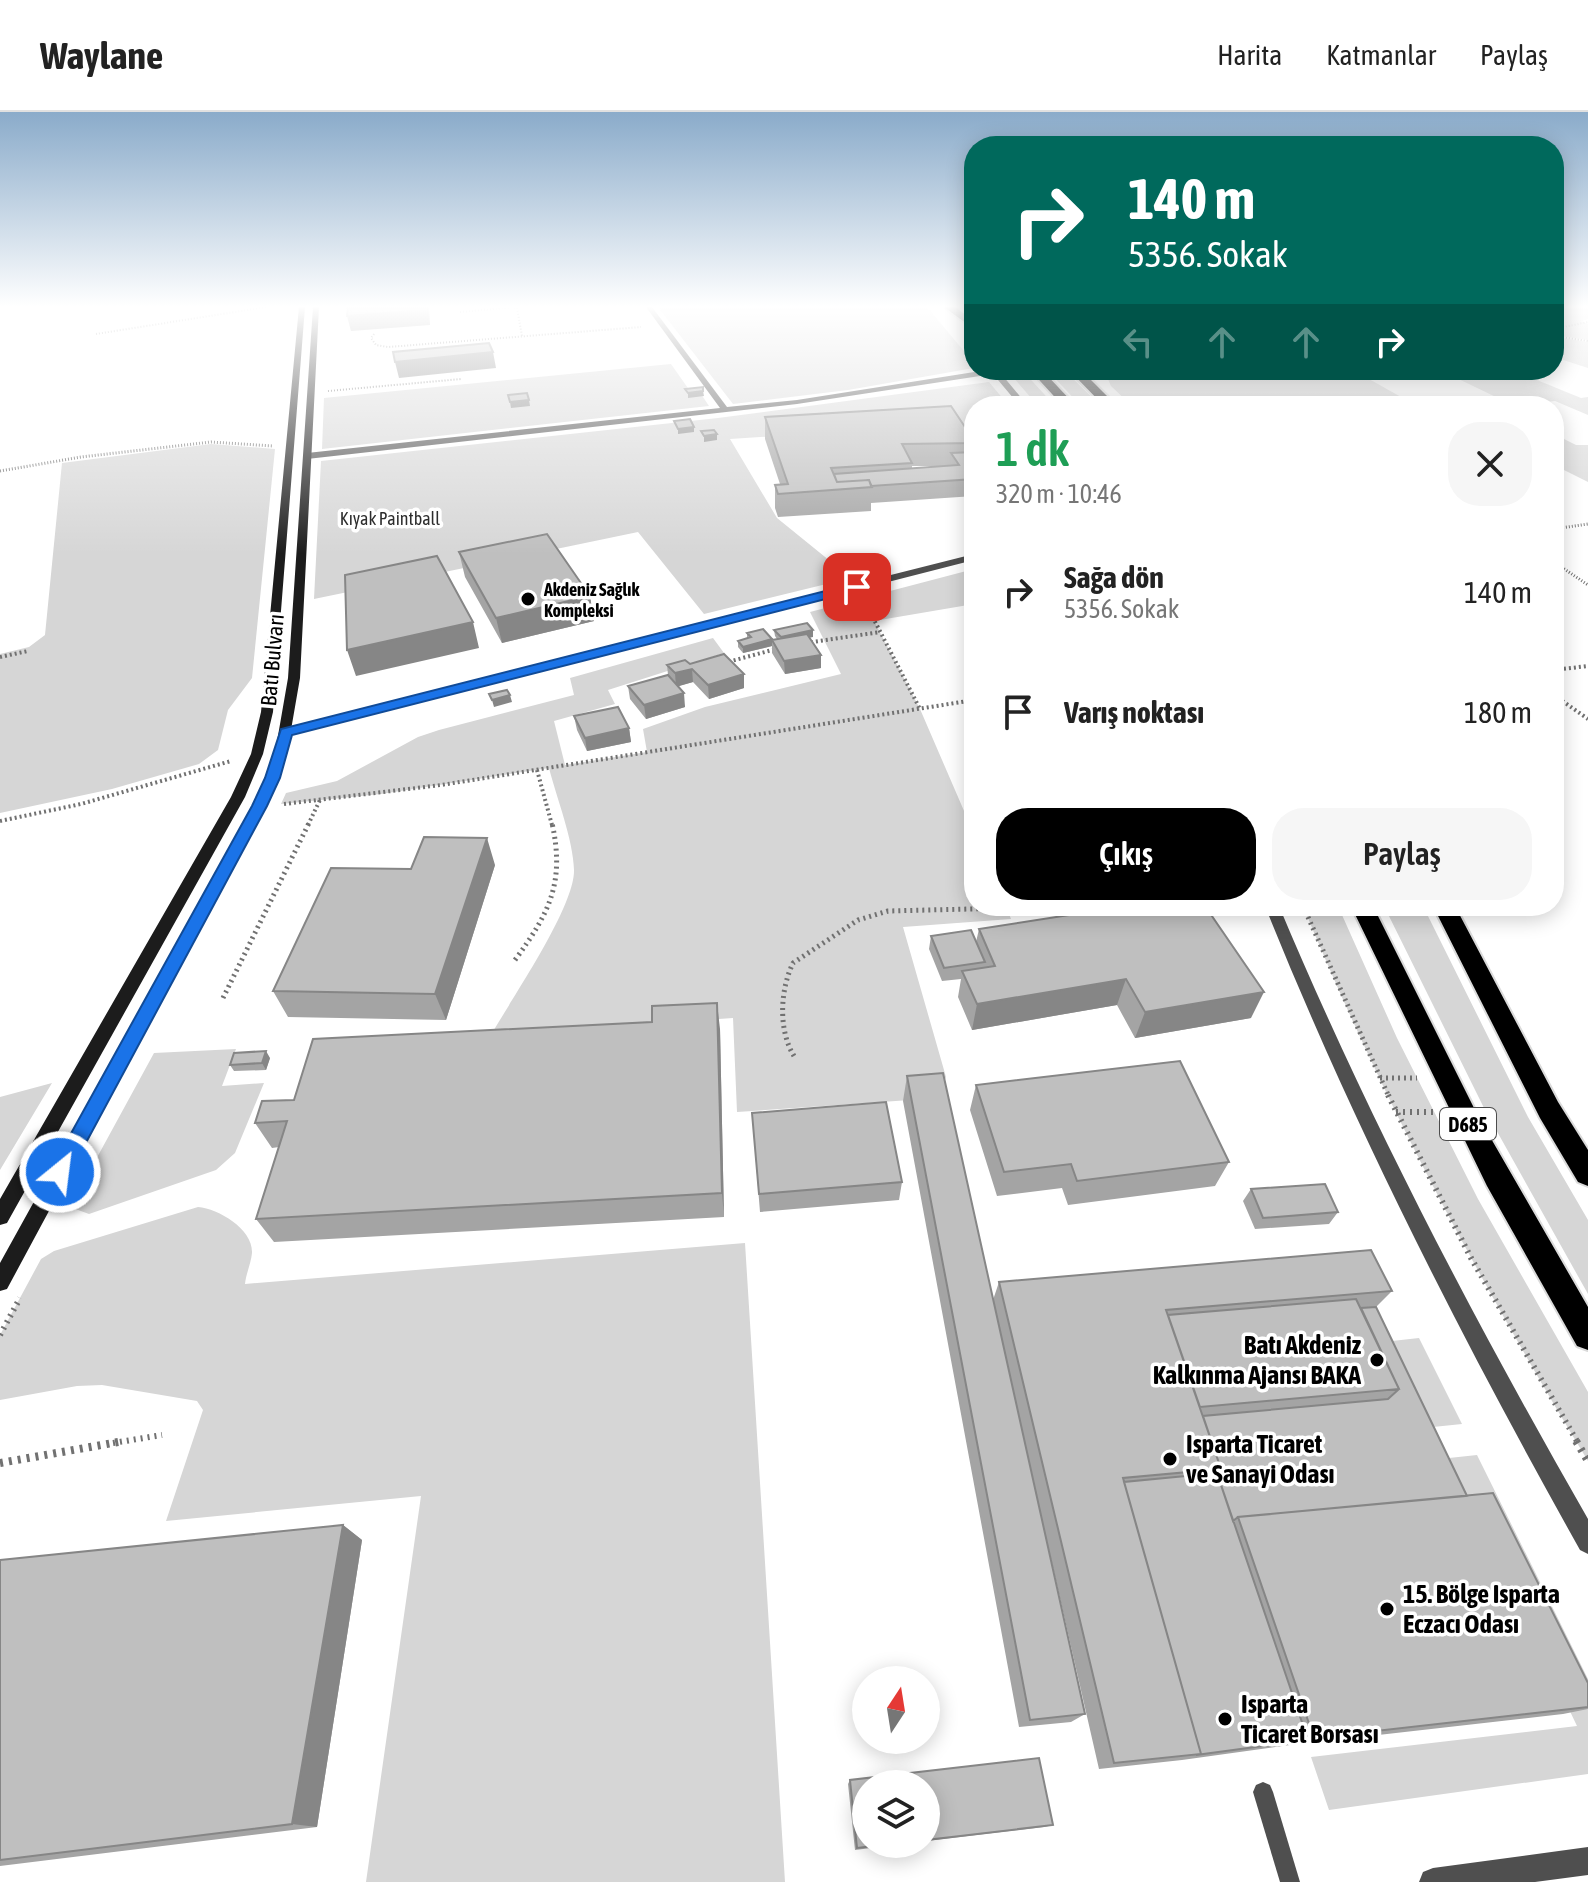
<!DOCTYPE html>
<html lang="tr">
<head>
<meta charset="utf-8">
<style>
  :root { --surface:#fff; --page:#f6f6f6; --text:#222; --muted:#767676; --line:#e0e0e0; --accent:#000 }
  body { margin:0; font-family:"Asap Condensed",sans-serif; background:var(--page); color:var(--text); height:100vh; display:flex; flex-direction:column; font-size:30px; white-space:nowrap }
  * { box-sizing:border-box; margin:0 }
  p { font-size:26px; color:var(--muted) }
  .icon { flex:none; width:44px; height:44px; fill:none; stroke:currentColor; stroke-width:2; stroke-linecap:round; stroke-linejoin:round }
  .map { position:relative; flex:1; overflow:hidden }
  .drawer { position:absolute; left:964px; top:284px; width:600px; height:520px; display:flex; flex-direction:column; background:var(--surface); border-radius:32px; box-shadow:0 4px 20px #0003 }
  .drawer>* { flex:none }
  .banner { position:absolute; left:964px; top:24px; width:600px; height:244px; border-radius:32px; box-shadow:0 4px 20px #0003; background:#00695c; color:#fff; overflow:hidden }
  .needle { width:52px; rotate:12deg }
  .controls { position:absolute; left:852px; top:1554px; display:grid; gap:16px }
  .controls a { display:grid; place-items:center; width:88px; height:88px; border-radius:50%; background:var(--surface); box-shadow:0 4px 20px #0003; font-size:40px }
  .pin { position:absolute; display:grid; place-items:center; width:68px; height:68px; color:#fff; margin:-34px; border-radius:16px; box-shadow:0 4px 12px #0006 }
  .me { position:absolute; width:88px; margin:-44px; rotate:29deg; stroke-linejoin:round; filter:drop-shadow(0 0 6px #0008) }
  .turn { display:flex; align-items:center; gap:28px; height:168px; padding:0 32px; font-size:36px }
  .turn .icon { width:104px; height:104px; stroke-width:2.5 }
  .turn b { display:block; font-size:56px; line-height:68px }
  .lanes { display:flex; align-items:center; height:76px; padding:0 32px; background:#0003; justify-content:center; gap:40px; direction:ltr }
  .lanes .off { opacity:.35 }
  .round { display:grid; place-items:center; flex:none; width:84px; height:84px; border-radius:32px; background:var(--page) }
  .head { display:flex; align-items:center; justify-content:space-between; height:136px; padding:0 32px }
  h1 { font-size:48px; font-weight:600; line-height:60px; color:#1e9e55 }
  .primary-button { display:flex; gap:16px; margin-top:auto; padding:16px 32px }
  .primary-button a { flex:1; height:92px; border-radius:32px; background:var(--accent); color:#fff; font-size:32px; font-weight:600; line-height:92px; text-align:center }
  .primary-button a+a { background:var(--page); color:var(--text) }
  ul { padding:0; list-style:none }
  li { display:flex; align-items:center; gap:24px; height:120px; padding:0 32px }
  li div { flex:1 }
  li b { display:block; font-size:30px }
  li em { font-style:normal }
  header { display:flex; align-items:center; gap:48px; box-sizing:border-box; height:112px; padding:0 40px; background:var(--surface); border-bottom:2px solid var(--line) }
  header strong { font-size:38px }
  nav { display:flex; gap:44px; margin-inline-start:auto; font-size:28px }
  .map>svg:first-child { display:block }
  .green { fill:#d6d6d6 }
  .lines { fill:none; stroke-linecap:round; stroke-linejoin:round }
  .highway-casing { stroke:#dbdbdb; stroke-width:4 }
  .path-far5 { stroke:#717171; stroke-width:2; stroke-dasharray:1 2; stroke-linecap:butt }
  .path-far4 { stroke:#717171; stroke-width:3; stroke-dasharray:1 2; stroke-linecap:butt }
  .path-far3 { stroke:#717171; stroke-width:4; stroke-dasharray:2 3; stroke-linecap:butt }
  .path-far2 { stroke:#717171; stroke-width:5; stroke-dasharray:2 4; stroke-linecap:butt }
  .path-far1 { stroke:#717171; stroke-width:6; stroke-dasharray:2 5; stroke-linecap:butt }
  .path { stroke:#717171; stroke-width:8; stroke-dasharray:3 6; stroke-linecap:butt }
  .lane { fill:#4f4f4f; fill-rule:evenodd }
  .street { fill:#4f4f4f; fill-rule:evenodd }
  .secondary { fill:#1c1c1c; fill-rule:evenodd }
  .highway { fill:#000; fill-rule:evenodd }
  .wall { fill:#a4a4a4; fill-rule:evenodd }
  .shaded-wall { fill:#868686 }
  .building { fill:#bfbfbf; stroke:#868686; stroke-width:2 }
  .route { fill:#1a73e8; stroke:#114b97; stroke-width:2 }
  .poi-dot { fill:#000; stroke:#fff; stroke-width:3 }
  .labels { text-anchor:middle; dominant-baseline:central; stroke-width:7; stroke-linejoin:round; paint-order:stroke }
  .far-park-label { font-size:18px; fill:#2d2d2d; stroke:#fff }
  .far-poi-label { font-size:18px; font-weight:bold; fill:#000; stroke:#fff; text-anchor:start }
  .shield { fill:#fff; stroke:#4c4c4c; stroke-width:2 }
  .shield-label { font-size:20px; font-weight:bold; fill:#000 }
  .street-label { font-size:22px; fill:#000; stroke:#fff }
  .near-poi-label { font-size:26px; font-weight:bold; fill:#000; stroke:#fff; text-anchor:start }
</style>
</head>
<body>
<header>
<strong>Waylane</strong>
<nav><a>Harita</a><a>Katmanlar</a><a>Paylaş</a></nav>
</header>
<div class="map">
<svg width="1588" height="1770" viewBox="0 0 1588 1770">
  <rect width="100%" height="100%" fill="#fff"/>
  <path class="green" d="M658 195H927L974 251V256L848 278 733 292Z
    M1554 195H1588V207L1581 209 1588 212V228L1554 223V214L1557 213 1554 211Z
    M1554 225 1588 230V256L1554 245Z
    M671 252 690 279H699L709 294 322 337 324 286Z
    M1007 258H1022L1055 294H1038Z
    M1047 258H1064L1101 294H1081Z
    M1104 258H1353L1417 294H1132L1111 274Z
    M1440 258H1512L1581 286 1588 285V303L1555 289 1507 294H1463L1500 287Z
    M989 270 1009 294H974V338L956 312 730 327 777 406 851 466 704 502 638 420 314 487 321 349 718 306Z
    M1554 322 1576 333H1588V370L1554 353Z
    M211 332 275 337 252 566 228 598 218 638 199 652 112 677 0 701V542L29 535 45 523 62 351Z
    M974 457V492L874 509 920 597 974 722V794H1006L1011 807 903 815 946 965 939 986 737 1000 733 906 491 923C511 888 575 795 574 758 573 727 557 687 549 656L381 682 281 692 286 681 337 669 418 625 439 618 574 583 570 566 713 526 724 541 608 578 615 592 554 609 565 653 647 640 643 617 705 595 841 562 810 500Z
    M1303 794H1338L1397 926 1478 1087 1588 1280V1349C1480 1171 1382 987 1303 794Z
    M1384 794H1423L1528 1005 1588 1108V1182L1485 998Z
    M236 937 222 974 264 971 235 1041 216 1058 89 1102 70 1095 154 941Z
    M52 971 0 1058V985Z
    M198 1095C219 1097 253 1117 252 1141 251 1151 246 1162 245 1172L745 1131 785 1770H366L421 1384 166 1409 203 1298 197 1289 102 1273 77 1274 0 1288V1223L41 1147 54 1139Z
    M1419 1226 1462 1312 1433 1315 1392 1229Z
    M1477 1343 1588 1567V1662L1329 1698 1311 1645 1577 1614 1449 1346Z"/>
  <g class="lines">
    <defs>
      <path id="highway" d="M944 195H955L974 209V217Z
        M1030 258H1042L1076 294H1063Z
        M1069 258H1081L1117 294H1104Z
        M1351 794H1373L1478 1004 1588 1195V1238L1577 1234 1487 1074Z
        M1433 794H1455L1558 990 1588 1038V1074L1578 1070 1540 1006Z"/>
    </defs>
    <use href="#highway" class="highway-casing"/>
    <path class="path-far5" d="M517 196 522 224
      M460 200 517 195
      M1554 217 1588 210
      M96 222 266 195
      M374 222 371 226 376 233 388 235 641 215
      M1554 224 1588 229
      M328 279 461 267"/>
    <path class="path-far4" d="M0 359 81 345 211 330 273 334
      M1554 417 1588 412
      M1554 450 1588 473
      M865 491 869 498"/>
    <path class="path-far3" d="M868 496 920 597
      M806 531 880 520
      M0 545 28 539
      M724 551 776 537
      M1554 558 1588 554
      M1554 583 1588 607
      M537 658 552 713
      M284 692 441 673 974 588
      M0 709 81 692 231 649
      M308 713 320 688"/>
    <path class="path-far2" d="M1303 794 1389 985
      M515 848C550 800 565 770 552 711
      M223 886 309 711
      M794 944C778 918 780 878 793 851L858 808 888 799 1092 794
      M1380 966H1417"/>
    <path class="path-far1" d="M1388 983 1471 1146 1578 1331
      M1396 1000H1434
      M0 1223 20 1186
      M113 1331 162 1323"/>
    <path class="path" d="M1576 1329 1588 1349
      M0 1351 124 1329"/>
    <path class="lane" d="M1263 1670 1270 1673 1273 1680 1300 1770H1280L1253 1680 1256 1673Z"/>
    <path class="street" d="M646 195H652L727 295 797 288 987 258H998L1028 294H1020L993 262 797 292 307 347 303 344 307 341 720 296Z
      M974 442V448L286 624 280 620 282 617Z
      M1265 794H1279C1368 1006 1474 1208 1588 1407V1442L1580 1438C1463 1229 1354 1016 1265 794Z
      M1588 1735V1763L1535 1770H1419L1423 1760 1433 1756Z"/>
    <path class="secondary" d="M299 195H305L273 600 263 642 245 685 7 1111 0 1113V1087L231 685 251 642 261 600Z
      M313 195H319L300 566 287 641 267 694 7 1177 0 1179V1151L253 694 275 641 288 566Z"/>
    <use href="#highway" class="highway"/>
  </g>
  <path class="wall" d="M765 305 974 320V384L871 391V399L778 405 775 396V373L780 372 765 327ZM912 354H950L912 356Z
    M459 440 590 484 594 509 502 531 465 465Z
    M774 518H813V525H809L821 543V556L785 562 772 541V534L743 541 738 535V529L747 526V521L772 528 777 527 775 524Z
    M690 552 744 562V576L709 587 693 570 678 574 685 595 646 607 630 587 628 574 668 563 667 553Z
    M574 604 629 616 631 630 587 639 577 618Z
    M495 753 446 908 288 905 273 879 411 757Z
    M979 817 1251 906 1135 926 1117 893 972 918 958 885 961 867 942 869 929 837 931 824 976 830Z
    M720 917 724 1105 274 1130 256 1107 279 1035 272 1036 255 1011 294 988Z
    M270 946 266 958 234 959 230 953Z
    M907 964 993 1188 999 1170 1392 1179 1376 1195 1467 1384 1588 1571V1597L1563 1602 1290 1633 1182 1648 1099 1657 1041 1403 1085 1602 1071 1610 1019 1615 903 989Z
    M976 973 1229 1050 1215 1074 1068 1093 1062 1076 997 1084 970 998Z
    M752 1001 902 1070 899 1088 760 1100Z
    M1251 1077 1338 1100 1329 1112 1255 1117 1243 1089Z
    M343 1413 362 1428 317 1715 0 1754V1448Z
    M1039 1646 1053 1713 1044 1715 926 1729V1672H866V1732H903L855 1738 848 1672 850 1668Z"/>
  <path class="shaded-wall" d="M429 195 430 213 351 219 347 204Z
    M493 240 496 256 399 266 395 250Z
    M703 279 704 284 688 286V281Z
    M529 288 530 294 511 296 510 290Z
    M694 315V320L678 322V317Z
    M717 322V328L704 330V324Z
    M590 484 594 509 502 531 496 506Z
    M473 510 479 536 356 564 347 538Z
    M813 518V525L781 532V525Z
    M772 527V534L743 541V535Z
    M821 543V556L785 562 784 549Z
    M692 557 693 570 676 575 675 561Z
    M744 562V576L709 587 708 573Z
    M684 581 685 595 646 607 644 593Z
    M510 583 512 590 494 595 492 588Z
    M629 616 631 630 587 639 585 626Z
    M487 726 495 753 446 908 435 882Z
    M1126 867 1117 893 972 918 977 892Z
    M1264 880 1251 906 1135 926 1145 900Z
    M717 891 720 917 724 1105 722 1081Z
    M266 939 270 946 266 958 262 951Z
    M343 1413 362 1428 317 1715 292 1712Z"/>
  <path class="building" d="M348 195H427V198L347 204Z
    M489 231 493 240 395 250 393 240Z
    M703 275V279L688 281 685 277Z
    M527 281 529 288 510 290 508 283Z
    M951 294 969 321 974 320V331L902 332 912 351 831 356 837 370 869 368 872 375 778 382 775 373 788 372 765 305Z
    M690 307 694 315 678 317 674 309Z
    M714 318 717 322 704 324 701 319Z
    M974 340V367L871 374 869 368 837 370 834 362 959 353 951 341Z
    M547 422 590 484 496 506 459 440Z
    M437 444 473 510 347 538 345 463Z
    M807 511 813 518 781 525 774 518Z
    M763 517 772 527 743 535 738 529 751 525 747 521Z
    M807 522 821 543 784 549 772 528Z
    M724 542 744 562 708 573 692 557 675 561 667 553 685 548 690 552Z
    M668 563 684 581 644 593 628 574Z
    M507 578 510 583 492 588 489 582Z
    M618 595 629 616 585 626 574 604Z
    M424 725 487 726 435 882 273 879 331 756 411 757Z
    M1127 794H1205L1264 880 1145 900 1126 867 977 892 962 859 995 854 979 817Z
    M971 818 985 850 944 856 931 824Z
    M717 891 722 1081 256 1107 287 1009 255 1011 262 989 294 988 313 927 652 910V894Z
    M266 939 262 951 230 953 234 941Z
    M1180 949 1229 1050 1077 1069 1071 1052 1004 1060 976 973Z
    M943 961 1085 1602 1030 1608 907 964Z
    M886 990 902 1070 759 1082 752 1001Z
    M1325 1072 1338 1100 1263 1106 1251 1077Z
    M1371 1138 1392 1179 1166 1198 1221 1357 1123 1366 1201 1642 1114 1651 999 1170Z
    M1356 1187 1399 1277 1200 1295 1168 1203Z
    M1376 1195 1467 1384 1238 1405 1233 1409 1217 1361 1221 1357 1203 1304 1388 1287 1399 1277 1361 1196Z
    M1217 1361 1308 1628 1196 1643 1201 1642 1124 1370Z
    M1493 1381 1588 1571V1595L1314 1626 1238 1405Z
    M343 1413 292 1712 0 1748V1448Z
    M1039 1646 1053 1713 926 1728V1672H866V1732H891L857 1736 850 1668Z"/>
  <linearGradient id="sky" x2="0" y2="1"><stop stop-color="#8aabca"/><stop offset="0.44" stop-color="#fff"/><stop offset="1" stop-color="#fff" stop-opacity="0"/></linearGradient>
  <rect width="1588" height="442" fill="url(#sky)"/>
  <path class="route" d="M857 471 861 472V478L292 623 280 666 267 694 67 1066 60 1069 53 1066 50 1060 53 1054 252 694 265 666 281 617Z"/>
  <g class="poi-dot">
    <circle cx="528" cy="487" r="8"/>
    <circle cx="1377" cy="1248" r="8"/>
    <circle cx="1170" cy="1347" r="8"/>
    <circle cx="1387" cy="1497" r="8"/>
    <circle cx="1225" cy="1607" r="8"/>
  </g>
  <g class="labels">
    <g class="far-park-label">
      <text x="390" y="406">Kıyak Paintball</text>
    </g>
    <g class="far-poi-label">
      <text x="544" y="477">Akdeniz Sağlık<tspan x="544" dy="21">Kompleksi</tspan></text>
    </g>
    <rect class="shield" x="1440" y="996" width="56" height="32" rx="6"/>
    <g class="shield-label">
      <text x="1468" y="1012">D685</text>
    </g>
    <g class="street-label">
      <text transform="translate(272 548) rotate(-85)">Batı Bulvarı</text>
    </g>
    <g class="near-poi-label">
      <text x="1361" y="1233" text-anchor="end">Batı Akdeniz<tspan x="1361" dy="30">Kalkınma Ajansı BAKA</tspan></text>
      <text x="1186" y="1332">Isparta Ticaret<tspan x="1186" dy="30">ve Sanayi Odası</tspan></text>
      <text x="1403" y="1482">15. Bölge Isparta<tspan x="1403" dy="30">Eczacı Odası</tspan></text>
      <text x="1241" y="1592">Isparta<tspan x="1241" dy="30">Ticaret Borsası</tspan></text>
    </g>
  </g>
</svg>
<div class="controls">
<a><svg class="needle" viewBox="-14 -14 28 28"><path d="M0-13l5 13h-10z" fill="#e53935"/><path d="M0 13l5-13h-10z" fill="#767676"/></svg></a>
<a><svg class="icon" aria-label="layers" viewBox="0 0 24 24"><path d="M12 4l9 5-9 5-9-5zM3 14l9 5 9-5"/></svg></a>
</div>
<div class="pin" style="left:857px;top:475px;background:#d93025"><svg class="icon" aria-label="arrive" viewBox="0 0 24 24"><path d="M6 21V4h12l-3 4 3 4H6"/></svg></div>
<svg class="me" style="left:60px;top:1060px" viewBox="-20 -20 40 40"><circle r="17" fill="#1a73e8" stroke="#fff" stroke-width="3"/><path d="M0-11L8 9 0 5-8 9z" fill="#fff"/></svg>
<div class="banner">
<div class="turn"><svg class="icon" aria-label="right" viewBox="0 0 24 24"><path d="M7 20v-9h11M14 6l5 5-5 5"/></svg><div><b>140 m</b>5356. Sokak</div></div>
<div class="lanes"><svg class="icon off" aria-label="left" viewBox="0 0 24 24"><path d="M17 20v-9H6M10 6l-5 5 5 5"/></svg><svg class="icon off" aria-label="ahead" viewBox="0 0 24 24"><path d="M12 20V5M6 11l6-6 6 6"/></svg><svg class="icon off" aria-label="ahead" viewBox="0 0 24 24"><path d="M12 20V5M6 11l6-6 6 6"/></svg><svg class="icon" aria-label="right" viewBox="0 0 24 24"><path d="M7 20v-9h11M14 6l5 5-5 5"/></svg></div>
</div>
<section class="drawer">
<div class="head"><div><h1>1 dk</h1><p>320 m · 10:46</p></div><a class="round"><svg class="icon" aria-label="close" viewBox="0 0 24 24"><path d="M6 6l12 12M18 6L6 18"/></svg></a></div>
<ul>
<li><svg class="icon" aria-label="right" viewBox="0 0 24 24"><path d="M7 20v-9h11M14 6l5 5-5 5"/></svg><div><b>Sağa dön</b><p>5356. Sokak</p></div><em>140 m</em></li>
<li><svg class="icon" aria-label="arrive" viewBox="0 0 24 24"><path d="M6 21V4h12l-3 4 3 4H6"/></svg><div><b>Varış noktası</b></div><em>180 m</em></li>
</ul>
<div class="primary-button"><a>Çıkış</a><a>Paylaş</a></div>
</section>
</div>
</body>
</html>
